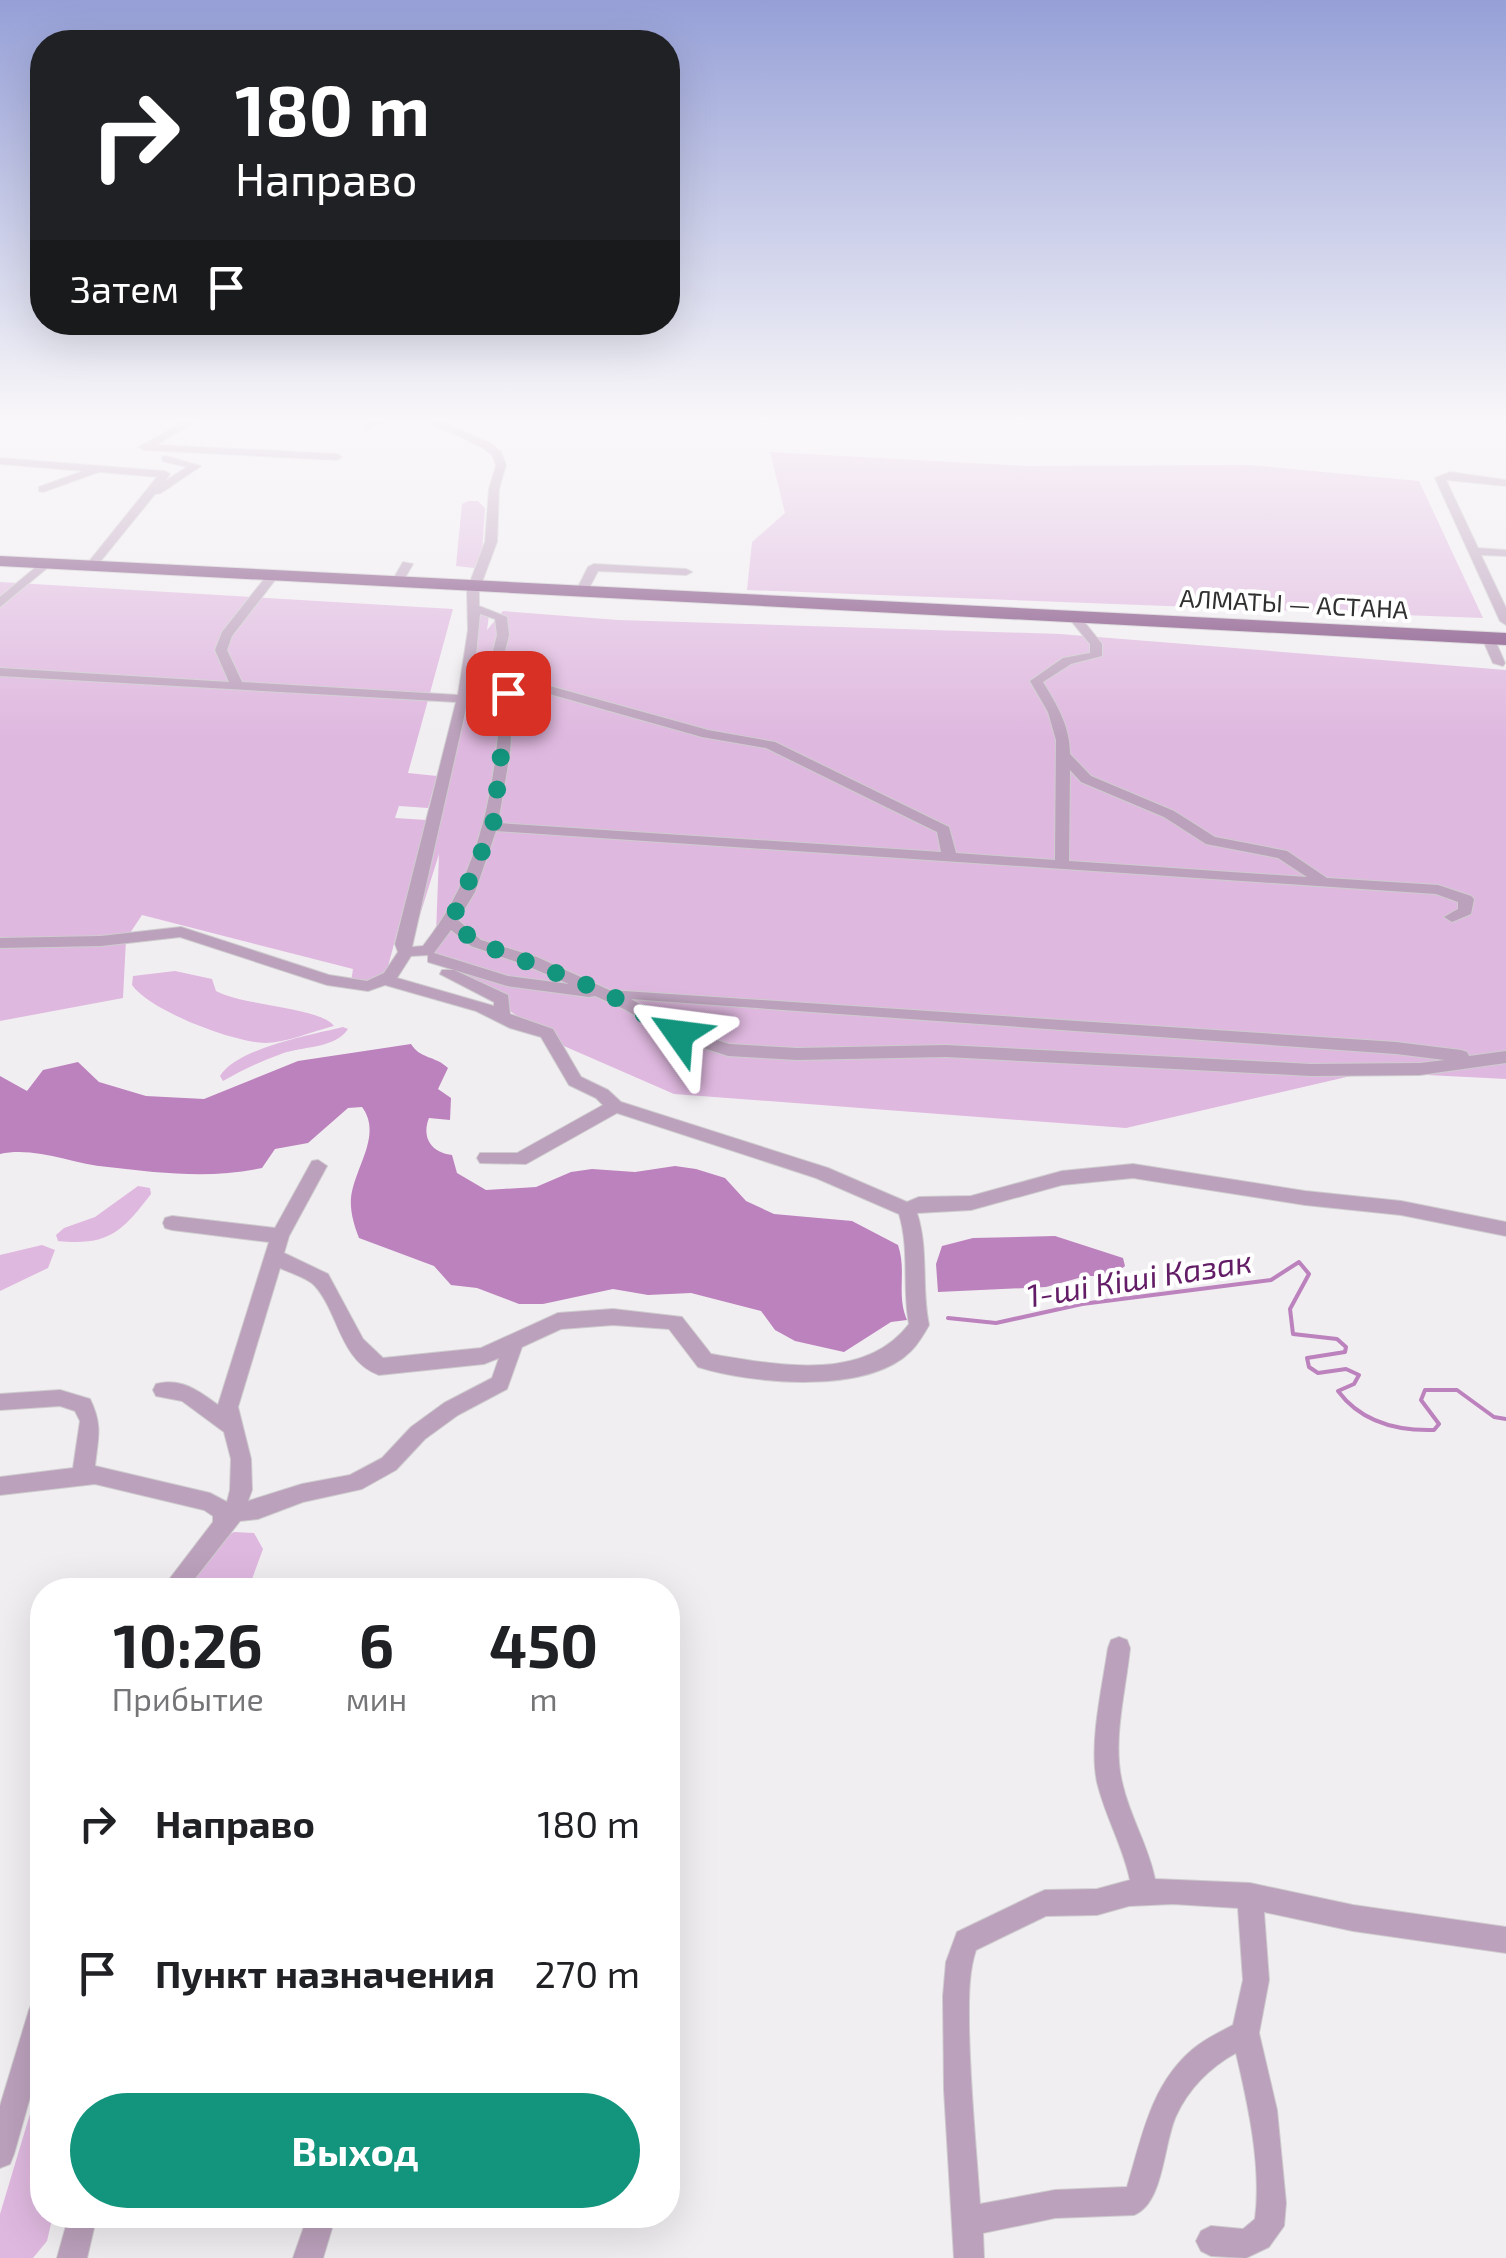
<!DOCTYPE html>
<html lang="ru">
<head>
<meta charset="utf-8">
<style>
  :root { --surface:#fff; --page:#f2f2f2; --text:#202124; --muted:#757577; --accent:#13947d }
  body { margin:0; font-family:"Exo 2",sans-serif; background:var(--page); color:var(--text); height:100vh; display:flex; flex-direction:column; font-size:38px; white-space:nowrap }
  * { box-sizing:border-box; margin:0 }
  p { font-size:32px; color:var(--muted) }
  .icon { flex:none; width:55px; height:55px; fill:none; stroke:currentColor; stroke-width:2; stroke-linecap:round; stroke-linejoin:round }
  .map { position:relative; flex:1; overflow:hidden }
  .side { position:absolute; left:30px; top:1578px; width:650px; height:650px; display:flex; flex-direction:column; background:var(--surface); border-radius:40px; box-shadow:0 10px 40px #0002 }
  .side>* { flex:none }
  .banner { position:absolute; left:30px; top:30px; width:650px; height:305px; border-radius:40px; box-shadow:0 10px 40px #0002; background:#202124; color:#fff; overflow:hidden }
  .pin { position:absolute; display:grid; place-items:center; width:85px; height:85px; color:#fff; margin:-42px; border-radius:20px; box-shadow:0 5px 15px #0006 }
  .me { position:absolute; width:110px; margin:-55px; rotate:301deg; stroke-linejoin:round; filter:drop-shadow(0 0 8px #0008) }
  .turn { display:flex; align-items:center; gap:35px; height:210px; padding:0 40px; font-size:45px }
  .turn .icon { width:130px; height:130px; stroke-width:2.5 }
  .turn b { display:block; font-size:70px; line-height:85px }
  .then { display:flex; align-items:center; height:95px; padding:0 40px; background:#0003; gap:20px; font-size:38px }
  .eta { display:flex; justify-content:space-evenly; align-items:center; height:170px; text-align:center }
  .eta b { font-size:60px; font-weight:700; line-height:70px }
  .cta { display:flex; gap:20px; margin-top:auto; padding:20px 40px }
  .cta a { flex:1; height:115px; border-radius:60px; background:var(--accent); color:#fff; font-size:40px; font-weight:700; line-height:115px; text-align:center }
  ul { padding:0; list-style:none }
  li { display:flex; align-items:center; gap:30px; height:150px; padding:0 40px }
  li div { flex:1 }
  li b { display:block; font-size:38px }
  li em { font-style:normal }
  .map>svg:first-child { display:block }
  .green { fill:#dfb8df }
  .water { fill:#bc82bd }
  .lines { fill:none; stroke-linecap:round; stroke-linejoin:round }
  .stream { stroke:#bc82bd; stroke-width:4 }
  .minor-casing { stroke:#ceccce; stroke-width:2 }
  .highway-casing { stroke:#ceccce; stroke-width:2 }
  .minor { fill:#bca1bc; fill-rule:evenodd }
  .highway { fill:#7d477e; fill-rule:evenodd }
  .route { stroke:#13947d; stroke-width:18; stroke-dasharray:0 32.4 }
  .labels { text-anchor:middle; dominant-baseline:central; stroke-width:8; stroke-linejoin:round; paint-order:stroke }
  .far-street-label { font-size:25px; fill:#313031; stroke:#fff }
  .water-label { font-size:32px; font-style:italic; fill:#631d66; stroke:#fff }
</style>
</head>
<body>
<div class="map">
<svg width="1506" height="2258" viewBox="0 0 1506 2258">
  <rect width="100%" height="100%" fill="#f1eef1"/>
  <path class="green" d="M770 452 1028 466 1250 465 1419 481 1483 618 747 590 752 542 785 513Z
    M468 501H478L485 508 482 553 474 568 456 566 462 504Z
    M0 582 453 609 408 773 437 776 428 808 399 806 395 818 427 820 386 974 377 982H351L353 969 142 915 126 939 123 998 0 1021Z
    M473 610 489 615 487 630 503 611 618 620 1060 634 1506 670V1079L1368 1072 1126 1128 674 1094 557 1043 435 960 439 854 410 947Z
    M175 971 212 979 216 991C243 1006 320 1007 334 1026 313 1031 286 1043 265 1043 233 1042 150 1011 132 985L133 976Z
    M343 1027 348 1029C335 1049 302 1046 281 1054 261 1061 242 1070 223 1081L220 1076C237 1048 311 1035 343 1027Z
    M138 1186 150 1188 151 1194C122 1232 108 1246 58 1241L56 1235 64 1228 95 1217Z
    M42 1245 55 1250 48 1268 0 1291V1255Z
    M234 1532 254 1533 263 1549 248 1590H182L219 1540Z
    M42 2074V2215H53L47 2241 33 2258H0V2214Z"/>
  <path class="water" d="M411 1044C420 1059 436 1056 448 1068L438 1089 451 1098 450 1120 429 1118C421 1138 432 1153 452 1155L457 1173 486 1190 536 1187 571 1172 592 1169 635 1172 675 1166 696 1169 725 1178 746 1201 774 1214 852 1221 898 1245C907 1271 896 1294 907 1320L891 1322 844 1352 795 1341 775 1330 761 1311 691 1293 648 1295 613 1289 543 1304H519L477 1288 451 1285 434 1266 359 1238C354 1225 350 1212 351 1198 354 1168 383 1135 362 1107L348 1108 308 1143 275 1149 262 1168C212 1179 158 1173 108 1167 72 1164 35 1146 0 1154V1076L27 1091 43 1070 78 1062 99 1082 146 1096 204 1099 298 1061Z
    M1055 1236 1123 1258 1125 1266 1112 1276H1086L1046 1287 938 1292 936 1264 942 1246 973 1238Z"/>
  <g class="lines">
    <path class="stream" d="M948 1318 996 1323 1082 1304 1271 1280 1299 1262 1309 1274 1290 1309 1293 1334 1337 1339 1346 1347 1345 1352 1307 1358 1309 1367 1318 1373 1346 1369 1359 1375 1354 1384 1338 1391C1361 1422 1396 1431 1434 1430L1439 1424 1421 1400 1425 1390H1457L1494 1417 1506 1419"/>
    <defs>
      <path id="minor" d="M183 422H196L156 445 337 454 342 457 337 460 144 450 139 447Z
        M368 422H381L370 428 365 425Z
        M428 422H442L490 443 501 452 506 465 499 489 497 542 479 590V606L507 617 509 635 502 663 510 675 708 730 775 742 949 827 956 853 1055 860 1056 740 1048 712 1030 681 1063 658 1090 653V644L1068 617 1074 613 1078 614 1102 644V656L1071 664 1043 682C1057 705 1070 726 1070 754L1091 776 1174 811 1215 837 1287 851 1327 878 1438 885 1471 896 1474 899 1471 914 1452 922 1444 917 1458 909V902L1436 894 496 831 475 892 458 920 481 940 537 957 609 990 1396 1042 1461 1050 1467 1052 1469 1056 1506 1051V1063L1420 1075 1311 1076 946 1057 797 1060 728 1056 673 1038 624 1009 595 996 589 997 507 986 428 962V955L411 956 397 978 494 1006V1002L440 974 442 970H454L508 995 510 1014 553 1029 581 1077 608 1090 621 1102 828 1168 907 1202 919 1197 971 1196 1062 1171 1133 1164 1305 1191 1401 1201 1506 1222V1236L1401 1215 1305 1205 1133 1178 1062 1185 971 1210 917 1213C929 1250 921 1287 929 1325 924 1334 918 1344 911 1351 868 1395 752 1384 698 1367L669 1329 613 1325 561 1329 522 1347 507 1389 458 1415 425 1439 396 1470 362 1489 303 1502 258 1519 240 1521 186 1590H161L213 1522V1516L204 1510 95 1484 0 1495V1477L73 1468 80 1421 75 1411 60 1406 0 1410V1394L60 1390 90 1399C103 1426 98 1437 95 1466L210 1493 227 1502 230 1490 231 1459 224 1432 182 1401 156 1396 153 1390 156 1384C181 1377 199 1391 218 1405L269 1242 172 1230 165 1228 163 1223 165 1218 172 1216 275 1228 312 1161 318 1160 327 1166 289 1236 284 1253 328 1274 363 1339 383 1358 481 1348 558 1313 613 1309 682 1317 711 1354C776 1365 864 1383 909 1324 902 1287 910 1250 899 1214L816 1178 617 1113 526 1164 480 1163 477 1158 480 1153H517L603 1105 596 1098 569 1085 541 1037 510 1028 476 1011 385 985 368 991 327 985 180 937 101 946 0 948V938L101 936 181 927 329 975 367 981 384 973 398 952 395 944 456 702 0 676V668L229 682 215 650 222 632 269 573 273 572 279 575 232 636 227 650 242 682 458 695 468 630 467 590 485 542 489 489 496 465 492 455 482 447ZM480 614 495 619 497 635 490 663 494 670 475 665ZM474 673 502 682C497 777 484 869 423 946L412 947ZM514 684 702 737 766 748 937 832 941 852 498 823 510 753ZM1070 770 1081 782 1164 817 1206 844 1278 858 1307 877 1069 861ZM451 930 471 946 525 965 569 984 508 976 434 953ZM631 999 1396 1054 1445 1060 1420 1063 1311 1064 946 1045 797 1048 729 1044 685 1030ZM280 1268C290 1273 308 1278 315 1286 339 1313 340 1361 379 1375L484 1364 499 1358 492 1378 444 1403 411 1427 382 1458 350 1475 302 1484 248 1501 252 1490 251 1459 238 1407Z
        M166 456 201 466 161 493 155 494 95 568 91 569 85 566 87 564 157 477 99 472 43 492 39 491V487L83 471 0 464V458L165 471 170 474 165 481 187 467 162 461V457Z
        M1450 472 1506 480V486L1446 480 1478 548 1506 550V556L1481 555 1506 608V625L1500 621 1435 478Z
        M42 562 52 564 0 607V597Z
        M403 562 413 564 402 583H394L392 581Z
        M594 564 686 569 692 572 686 575 598 571 586 594H578L576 591 588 567Z
        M1484 635 1494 638 1505 663 1503 666 1493 663 1482 638Z
        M1119 1637 1127 1640 1130 1648C1126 1690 1112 1740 1122 1782 1129 1815 1148 1845 1155 1879L1250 1883 1353 1905 1506 1927V1953L1353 1931 1264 1912 1269 1980 1259 2033 1277 2110 1286 2203 1284 2226 1269 2247 1246 2258 1211 2256 1201 2251 1196 2241 1201 2231 1211 2226 1243 2229 1255 2219C1262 2167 1248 2104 1236 2053 1209 2068 1189 2088 1176 2116 1163 2145 1164 2203 1134 2215L1055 2218 983 2233 984 2258H954L944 2090 943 1996 946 1962 957 1932 1036 1894 1045 1890 1097 1889 1130 1880C1123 1846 1105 1816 1097 1782 1089 1743 1102 1689 1108 1648L1111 1640ZM1173 1904 1238 1908 1243 1980 1233 2025C1220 2032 1205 2039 1193 2049 1151 2084 1142 2137 1127 2187L1055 2190 980 2204C976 2145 970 2086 969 2026 969 2001 968 1974 976 1950L1046 1916 1097 1915 1129 1906Z
        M42 1997V2055L14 2154 10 2164 0 2168V2106L29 2010 33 2001Z
        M69 2215H97L87 2258H57Z
        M308 2215H336L323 2258H293Z"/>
      <path id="highway" d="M0 556 1506 633V645L0 566Z"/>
    </defs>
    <use href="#minor" class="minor-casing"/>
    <use href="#highway" class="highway-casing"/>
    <use href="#minor" class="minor"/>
    <use href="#highway" class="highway"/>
  </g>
  <linearGradient id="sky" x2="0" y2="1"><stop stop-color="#96a0d7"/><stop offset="0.57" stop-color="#f9f7f9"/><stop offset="1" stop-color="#f9f7f9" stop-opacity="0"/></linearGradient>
  <rect width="1506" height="738" fill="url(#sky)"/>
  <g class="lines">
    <path class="route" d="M508 693 493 826 451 922 476 942 605 992 679 1034"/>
  </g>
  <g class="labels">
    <g class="far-street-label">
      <text transform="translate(1294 603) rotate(3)">АЛМАТЫ — АСТАНА</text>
    </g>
    <g class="water-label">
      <text transform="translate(1139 1277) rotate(-9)">1-ші Кіші Казак</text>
    </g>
  </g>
</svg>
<div class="pin" style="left:508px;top:693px;background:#d93025"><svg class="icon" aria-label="arrive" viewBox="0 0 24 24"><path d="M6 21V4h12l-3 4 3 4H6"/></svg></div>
<svg class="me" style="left:679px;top:1034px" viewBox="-20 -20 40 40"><path d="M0-17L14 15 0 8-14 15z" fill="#13947d" stroke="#fff" stroke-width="4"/></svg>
<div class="banner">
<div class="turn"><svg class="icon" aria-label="right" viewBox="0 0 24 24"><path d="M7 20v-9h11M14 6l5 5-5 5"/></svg><div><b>180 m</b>Направо</div></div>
<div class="then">Затем<svg class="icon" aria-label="arrive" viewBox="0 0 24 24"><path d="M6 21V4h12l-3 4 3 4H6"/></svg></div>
</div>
<section class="side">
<div class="eta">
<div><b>10:26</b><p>Прибытие</p></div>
<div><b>6</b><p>мин</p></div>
<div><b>450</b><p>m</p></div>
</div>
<ul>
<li><svg class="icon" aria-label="right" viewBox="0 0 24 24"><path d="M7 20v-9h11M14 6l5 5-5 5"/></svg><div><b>Направо</b></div><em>180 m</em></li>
<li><svg class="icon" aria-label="arrive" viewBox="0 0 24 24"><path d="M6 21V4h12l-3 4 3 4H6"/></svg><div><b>Пункт назначения</b></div><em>270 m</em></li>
</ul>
<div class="cta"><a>Выход</a></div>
</section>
</div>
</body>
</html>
